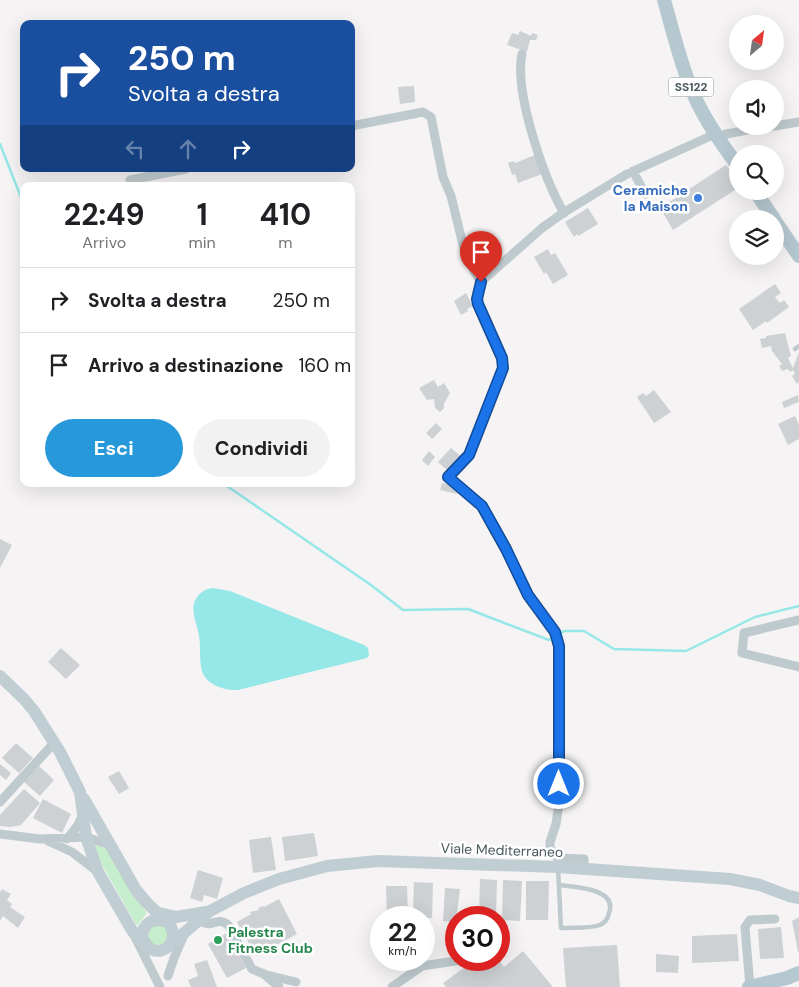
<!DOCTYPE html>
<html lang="it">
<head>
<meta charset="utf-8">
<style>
  :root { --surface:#fff; --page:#f2f2f2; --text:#202124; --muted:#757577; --line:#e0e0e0; --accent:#2799db }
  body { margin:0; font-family:"DM Sans",sans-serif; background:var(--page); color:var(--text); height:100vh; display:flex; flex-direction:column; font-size:19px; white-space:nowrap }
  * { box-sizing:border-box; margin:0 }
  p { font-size:16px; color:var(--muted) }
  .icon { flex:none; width:28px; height:28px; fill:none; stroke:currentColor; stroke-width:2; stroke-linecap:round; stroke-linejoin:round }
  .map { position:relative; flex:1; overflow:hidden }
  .drawer { position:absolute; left:20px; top:182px; width:335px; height:305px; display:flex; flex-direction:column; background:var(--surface); border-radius:10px; box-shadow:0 5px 20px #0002 }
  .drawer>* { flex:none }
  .hud { position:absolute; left:20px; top:20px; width:335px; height:152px; border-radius:10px; box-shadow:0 5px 20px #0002; background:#1a4fa0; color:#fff; overflow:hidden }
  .needle { width:32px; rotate:29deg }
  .buttons { position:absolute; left:729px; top:15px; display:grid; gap:10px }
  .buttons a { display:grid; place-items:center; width:55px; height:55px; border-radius:50%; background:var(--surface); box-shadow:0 5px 20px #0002; font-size:25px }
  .speed { position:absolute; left:370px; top:906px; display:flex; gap:10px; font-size:25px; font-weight:700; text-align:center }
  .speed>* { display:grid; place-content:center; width:65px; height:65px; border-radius:50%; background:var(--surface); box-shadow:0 5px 20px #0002; line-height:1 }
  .speed small { font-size:12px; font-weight:400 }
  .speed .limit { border:8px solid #d22; background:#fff; color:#111 }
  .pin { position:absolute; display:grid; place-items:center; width:42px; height:42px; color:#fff; margin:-51px -21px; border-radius:50% 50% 50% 0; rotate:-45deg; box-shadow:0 0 5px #0007 }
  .pin .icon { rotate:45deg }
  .me { position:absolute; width:55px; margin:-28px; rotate:0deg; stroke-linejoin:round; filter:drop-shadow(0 0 4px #0008) }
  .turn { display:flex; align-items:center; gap:18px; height:105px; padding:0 25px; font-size:22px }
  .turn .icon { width:65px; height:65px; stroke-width:2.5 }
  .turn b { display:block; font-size:35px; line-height:42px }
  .lanes { display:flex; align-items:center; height:48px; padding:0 25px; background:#0003; justify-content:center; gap:25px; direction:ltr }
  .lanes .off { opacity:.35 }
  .eta { display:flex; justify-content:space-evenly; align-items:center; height:85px; text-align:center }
  .eta b { font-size:30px; font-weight:700; line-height:35px }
  .cta { display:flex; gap:10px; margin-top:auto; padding:10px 25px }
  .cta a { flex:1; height:58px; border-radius:30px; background:var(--accent); color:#fff; font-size:20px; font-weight:700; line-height:58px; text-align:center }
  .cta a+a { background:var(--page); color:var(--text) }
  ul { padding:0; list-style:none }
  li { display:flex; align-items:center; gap:15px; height:65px; padding:0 25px; border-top:1px solid var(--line) }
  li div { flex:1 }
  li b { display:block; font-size:19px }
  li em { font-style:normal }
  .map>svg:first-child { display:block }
  .green { fill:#c6eecd }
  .water { fill:#96e7e8 }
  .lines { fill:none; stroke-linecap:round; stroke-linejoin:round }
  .stream { stroke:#96e7e8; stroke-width:2.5 }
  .building { fill:#cdd1d4 }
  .lane { stroke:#bfcace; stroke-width:4.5 }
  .street { stroke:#bfcace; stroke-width:9 }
  .secondary { stroke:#c0cdd2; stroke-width:12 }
  .primary { stroke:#b5c7cf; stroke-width:14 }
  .route-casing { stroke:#114b97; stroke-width:12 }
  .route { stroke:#1a73e8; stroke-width:9 }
  .shop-dot { fill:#3f7fe0; stroke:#fff; stroke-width:2 }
  .leisure-dot { fill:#2e9e5b; stroke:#fff; stroke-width:2 }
  .labels { text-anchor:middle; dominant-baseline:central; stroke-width:5; stroke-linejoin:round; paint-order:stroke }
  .shield { fill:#fff; stroke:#818c8f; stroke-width:1 }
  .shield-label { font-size:12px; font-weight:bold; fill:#4b5a5f }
  .shop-label { font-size:14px; font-weight:bold; fill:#366cbe; stroke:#fff; text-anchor:end }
  .street-label { font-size:14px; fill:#4b5a5f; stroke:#fff }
  .leisure-label { font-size:14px; font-weight:bold; fill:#27864d; stroke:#fff; text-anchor:start }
</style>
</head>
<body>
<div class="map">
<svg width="799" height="987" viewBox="0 0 799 987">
  <rect width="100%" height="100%" fill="#f5f3f3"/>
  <path class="green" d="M98 845 108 850 130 890 147 913 137 926 102 865 95 846Z
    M148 935a10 10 0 1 1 20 0a10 10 0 1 1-20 0Z"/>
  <path class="water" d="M213 588 230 591 364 645 368 648 369 655 367 658 238 690C226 691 206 685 202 671 199 660 201 647 199 636 198 626 190 611 195 601 198 593 205 589 213 588Z"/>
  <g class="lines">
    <path class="stream" d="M0 144 24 205
      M224 484 371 585 403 610 468 609 549 640 554 637
      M558 635 564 631H584L614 649 686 651 755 617 799 606"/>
  </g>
  <path class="building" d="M520 31 531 36 532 33 538 35 536 40H530L527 52 507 45 512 33 518 35Z
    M414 86 415 102 400 104 398 87Z
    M535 155 542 174 518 183 515 174 512 175 508 163 514 161 515 163Z
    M726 165 738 181V188L673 230 660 208Z
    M588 208 598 224 578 236 577 234 574 237 565 222Z
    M548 249 551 255 555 253 568 275 553 284 546 272 544 274 534 257Z
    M775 284 781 293 775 297 780 303 784 300 789 307 767 323 766 321 753 330 739 309Z
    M466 293 473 306 467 309 468 311 461 315 454 301Z
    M785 333 791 356 788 358 793 368 799 352V382L797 384 792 376 795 374 793 370 790 372 788 369 782 371 779 366 782 364 772 351 771 346 762 348 760 339 766 338V336Z
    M434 380 438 387 444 383 450 393 444 404V408L440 412 435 408 434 399 427 400 419 388Z
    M654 390 671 412 654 423 637 397 643 393 646 396Z
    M798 395 799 402 784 408 782 402Z
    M795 416 799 425V439L788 445 778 424Z
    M436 423 442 429 432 439 426 433Z
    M451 448 463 458 449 472 438 462Z
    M429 451 435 457 428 466 422 460Z
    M442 483 459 487 457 494 440 490Z
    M0 539 12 545 0 568Z
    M61 648 80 665 66 679 48 662Z
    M16 743 33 758 19 773 2 758Z
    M0 764 11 773 6 780 0 775Z
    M39 766 54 780 40 796 24 782Z
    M119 771 129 788 119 794 108 777Z
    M24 789 40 803 21 825 10 827 0 826V815Z
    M43 799 71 814 62 833 33 818Z
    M314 833 318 856 285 861 282 837Z
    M271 837 276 870 253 873 249 840Z
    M198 870 223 878 217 899 204 895 202 902 190 898Z
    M480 879 497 880 496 918H479Z
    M503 880 522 881 520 921 502 920Z
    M526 881H549L548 920H526Z
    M414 882 433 883 432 918 413 917Z
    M386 886H407L408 916 387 917Z
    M445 888 460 889 456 922 443 921Z
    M2 889 11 894 7 900 12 904 10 907 25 917 18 928 3 916 0 921V892Z
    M279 899 297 934 256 956 237 922 251 914 250 912 259 910 258 908 263 906 264 907Z
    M799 917V952H798L792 921Z
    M781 927 784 958 760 959 758 929Z
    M227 933 246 968 227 978 208 944Z
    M737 934 739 961 692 963V936Z
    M617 945 620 987H566L563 948Z
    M523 951 553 987H446L443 983 475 960H499L504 967Z
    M656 954 679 956 678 973 656 972Z
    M207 960 217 987H191L188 980 198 976 194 964Z"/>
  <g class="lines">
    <path class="lane" d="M795 349 799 346
      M558 868 561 928C573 927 589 929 600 925 605 923 608 918 609 913 618 888 574 887 559 885"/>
    <path class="street" d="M522 54C514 92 544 179 564 213
      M351 126 423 112 431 117 443 177 451 196 464 249 474 271 481 282
      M775 126 799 122
      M718 138 726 134 771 126
      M633 171 645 194
      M130 180 186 169
      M799 620 744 633 742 653 799 667
      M0 802 54 743
      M0 834 40 839 86 837 110 845
      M67 839 78 825 82 816
      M48 841 72 852 98 872
      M584 869V859L557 858 550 848V842L556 824 559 804V647L555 632 528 595 507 549 482 506 448 477 469 455 503 368 502 358 478 304 477 299 481 282 542 228 563 213 627 174 715 134
      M199 919C211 931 216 915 228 925L252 969 264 974 279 987
      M135 937 160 987
      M267 975 296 982
      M168 976 174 958 184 935
      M392 987 422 966 462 960
      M750 987 745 927 750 920 775 919"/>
    <path class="secondary" d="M0 676 24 699 34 711 60 752 80 792 86 837 98 872 133 932 144 943
      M84 799 136 890 147 903 170 925C179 940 166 956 150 949L142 938C142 924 153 916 167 922
      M159 913 176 917 206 912
      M172 943 210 911 244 893 279 879 327 866 378 861 558 867 730 879 760 885 789 896 799 898"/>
    <path class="primary" d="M664 0C673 31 680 63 693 93 704 119 721 143 738 166
      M755 191 774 219
      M775 221 799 256
      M749 987 787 978 799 973"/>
  </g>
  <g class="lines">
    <defs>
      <path id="route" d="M481 282 477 299 478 304 502 358 503 368 469 455 448 477 482 506 506 549 528 595 555 632 559 646V784"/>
    </defs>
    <use href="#route" class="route-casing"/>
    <use href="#route" class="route"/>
  </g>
  <circle class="shop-dot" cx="698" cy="198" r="5"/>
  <circle class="leisure-dot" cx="218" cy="940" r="5"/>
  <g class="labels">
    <rect class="shield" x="668.5" y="77.5" width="45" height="19" rx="4"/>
    <g class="shield-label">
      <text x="691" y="87">SS122</text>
    </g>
    <g class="shop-label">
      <text x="688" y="190">Ceramiche<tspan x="688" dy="16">la Maison</tspan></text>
    </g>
    <g class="street-label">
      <text transform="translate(502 850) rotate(2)">Viale Mediterraneo</text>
    </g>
    <g class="leisure-label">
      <text x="228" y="932">Palestra<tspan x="228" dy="16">Fitness Club</tspan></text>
    </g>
  </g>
</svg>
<div class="buttons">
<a><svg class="needle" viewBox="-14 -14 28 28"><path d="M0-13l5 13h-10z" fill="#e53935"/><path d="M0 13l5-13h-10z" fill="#757577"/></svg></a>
<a><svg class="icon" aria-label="sound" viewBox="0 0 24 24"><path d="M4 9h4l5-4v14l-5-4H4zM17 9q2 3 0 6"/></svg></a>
<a><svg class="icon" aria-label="search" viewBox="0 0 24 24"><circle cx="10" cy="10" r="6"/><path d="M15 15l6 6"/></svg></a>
<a><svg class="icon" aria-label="layers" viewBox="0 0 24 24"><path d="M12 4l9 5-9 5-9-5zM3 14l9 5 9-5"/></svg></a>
</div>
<div class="speed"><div>22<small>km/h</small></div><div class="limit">30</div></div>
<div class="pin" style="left:481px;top:282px;background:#d93025"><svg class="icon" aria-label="arrive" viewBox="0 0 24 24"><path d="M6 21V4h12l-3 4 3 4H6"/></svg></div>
<svg class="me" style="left:559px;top:784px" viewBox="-20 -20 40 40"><circle r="17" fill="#1a73e8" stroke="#fff" stroke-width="3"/><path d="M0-11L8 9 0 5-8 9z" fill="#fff"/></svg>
<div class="hud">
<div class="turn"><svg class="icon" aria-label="right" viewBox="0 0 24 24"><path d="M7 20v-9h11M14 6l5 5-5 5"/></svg><div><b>250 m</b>Svolta a destra</div></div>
<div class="lanes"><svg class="icon off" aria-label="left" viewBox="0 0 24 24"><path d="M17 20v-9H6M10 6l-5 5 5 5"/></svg><svg class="icon off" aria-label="ahead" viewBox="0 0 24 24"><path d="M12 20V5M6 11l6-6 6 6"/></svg><svg class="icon" aria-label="right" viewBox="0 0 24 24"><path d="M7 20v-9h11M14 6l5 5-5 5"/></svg></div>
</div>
<section class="drawer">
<div class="eta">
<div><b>22:49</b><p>Arrivo</p></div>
<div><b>1</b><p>min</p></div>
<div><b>410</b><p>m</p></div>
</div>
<ul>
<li><svg class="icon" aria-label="right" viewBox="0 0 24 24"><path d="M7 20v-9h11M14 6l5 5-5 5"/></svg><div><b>Svolta a destra</b></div><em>250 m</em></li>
<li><svg class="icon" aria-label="arrive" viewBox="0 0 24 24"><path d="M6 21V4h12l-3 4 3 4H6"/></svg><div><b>Arrivo a destinazione</b></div><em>160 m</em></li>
</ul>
<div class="cta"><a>Esci</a><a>Condividi</a></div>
</section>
</div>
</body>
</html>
